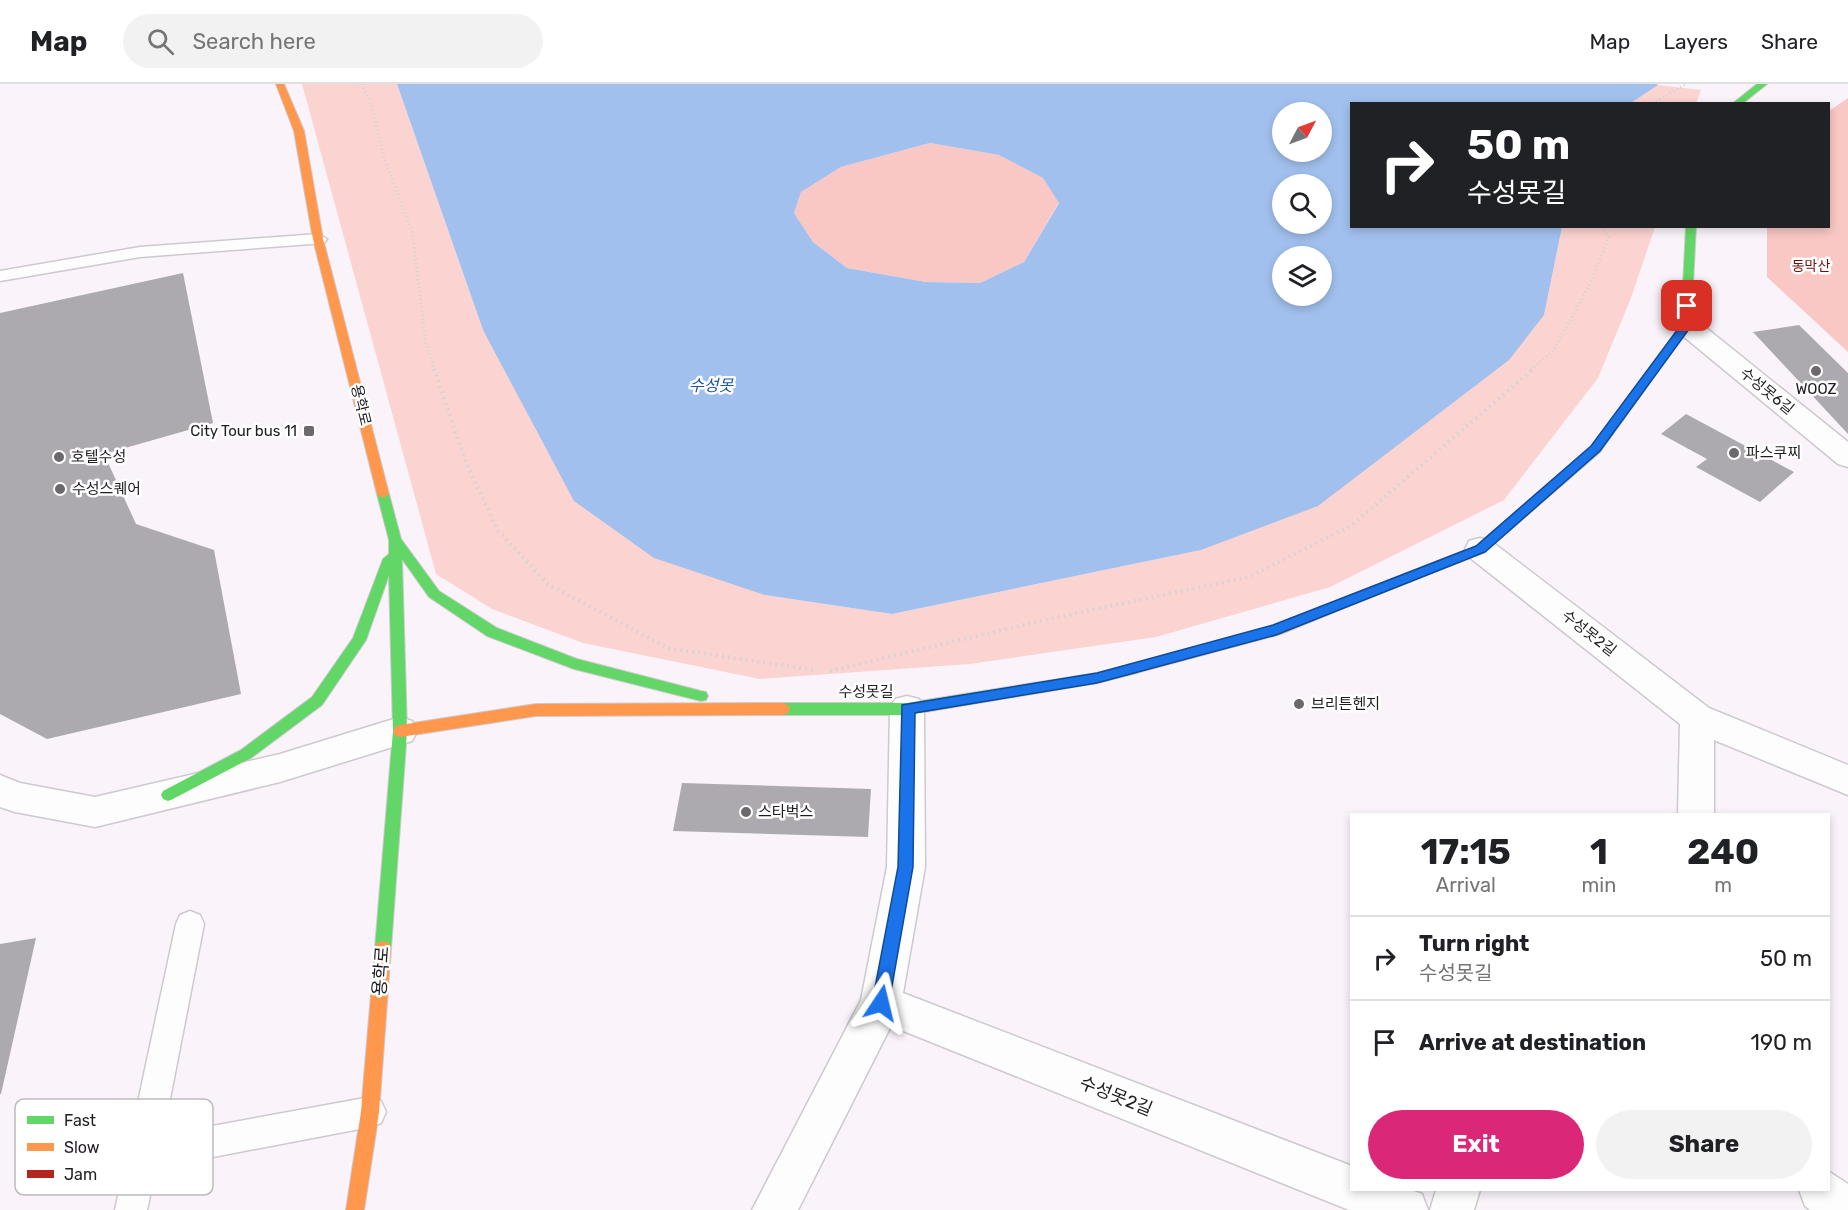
<!DOCTYPE html>
<html lang="en">
<head>
<meta charset="utf-8">
<style>
  :root { --surface:#fff; --page:#f2f2f2; --text:#202124; --muted:#757577; --line:#e0e0e0; --accent:#db2777 }
  body { margin:0; font-family:Rubik,"Noto Sans KR",sans-serif; background:var(--page); color:var(--text); height:100vh; display:flex; flex-direction:column; font-size:22px; white-space:nowrap }
  * { box-sizing:border-box; margin:0 }
  p { font-size:20px; color:var(--muted) }
  .icon { flex:none; width:33px; height:33px; fill:none; stroke:currentColor; stroke-width:2; stroke-linecap:round; stroke-linejoin:round }
  .map { position:relative; flex:1; overflow:hidden }
  .details { position:absolute; left:1350px; top:729px; width:480px; height:378px; display:flex; flex-direction:column; background:var(--surface); border-radius:0px; box-shadow:0 3px 9px #0003 }
  .details>* { flex:none }
  .top-card { position:absolute; left:1350px; top:18px; width:480px; height:126px; border-radius:0px; box-shadow:0 3px 9px #0003; background:#202124; color:#fff; overflow:hidden }
  .needle { width:39px; rotate:49deg }
  .tools { position:absolute; left:1272px; top:18px; display:grid; gap:12px }
  .tools a { display:grid; place-items:center; width:60px; height:60px; border-radius:50%; background:var(--surface); box-shadow:0 3px 9px #0003; font-size:30px }
  .pin { position:absolute; display:grid; place-items:center; width:51px; height:51px; color:#fff; margin:-26px; border-radius:12px; box-shadow:0 3px 9px #0006 }
  .me { position:absolute; width:66px; margin:-33px; rotate:10deg; stroke-linejoin:round; filter:drop-shadow(0 0 4px #0008) }
  .turn { display:flex; align-items:center; gap:21px; height:126px; padding:0 18px; font-size:27px }
  .turn .icon { width:78px; height:78px; stroke-width:2.5 }
  .turn b { display:block; font-size:42px; line-height:51px }
  .eta { display:flex; justify-content:space-evenly; align-items:center; height:102px; text-align:center }
  .eta b { font-size:36px; font-weight:700; line-height:42px }
  .button { display:flex; gap:12px; margin-top:auto; padding:12px 18px }
  .button a { flex:1; height:69px; border-radius:36px; background:var(--accent); color:#fff; font-size:24px; font-weight:700; line-height:69px; text-align:center }
  .button a+a { background:var(--page); color:var(--text) }
  ul { padding:0; list-style:none }
  li { display:flex; align-items:center; gap:18px; height:84px; padding:0 18px; border-top:2px solid var(--line) }
  li div { flex:1 }
  li b { display:block; font-size:22px }
  li em { font-style:normal }
  header { display:flex; align-items:center; gap:36px; box-sizing:border-box; height:84px; padding:0 30px; background:var(--surface); border-bottom:2px solid var(--line) }
  header strong { font-size:28px }
  nav { display:flex; gap:33px; margin-inline-start:auto; font-size:21px }
  .search { width:420px; height:54px; background:var(--page); display:flex; align-items:center; gap:15px; box-sizing:border-box; padding:0 21px; border-radius:33px; color:var(--muted); font-size:22px }
  .map>svg:first-child { display:block }
  .green { fill:#fbd3d0 }
  .forest { fill:#f9c7c4 }
  .water { fill:#a2c0ee; fill-rule:evenodd }
  .building { fill:#acaaaf }
  .lines { fill:none; stroke-linecap:round; stroke-linejoin:round }
  .lane-casing { stroke:#cdc9ce; stroke-width:3 }
  .street-casing { stroke:#cdc9ce; stroke-width:3 }
  .fast-casing { stroke:#cdc9ce; stroke-width:2 }
  .slow-casing { stroke:#cdc9ce; stroke-width:2 }
  .jam-casing { stroke:#cdc9ce; stroke-width:2 }
  .path-far1 { stroke:#d5d2d5; stroke-width:3; stroke-dasharray:1 3; stroke-linecap:butt }
  .path { stroke:#d5d2d5; stroke-width:4; stroke-dasharray:1.5 4.5; stroke-linecap:butt }
  .lane { fill:#fefdfe; fill-rule:evenodd }
  .street { fill:#fefdfe; fill-rule:evenodd }
  .fast { fill:#63d668; fill-rule:evenodd }
  .slow { fill:#ff974d; fill-rule:evenodd }
  .jam { fill:#b3261e; fill-rule:evenodd }
  .route { fill:#1a73e8; stroke:#114b97; stroke-width:1.5 }
  .poi-dot { fill:#6c686d; stroke:#fff; stroke-width:2 }
  .labels { text-anchor:middle; dominant-baseline:central; stroke-width:5; stroke-linejoin:round; paint-order:stroke }
  .far-park-label { font-size:14px; fill:#730e0d; stroke:#fff }
  .poi-label { font-size:15px; fill:#201c21; stroke:#fff; text-anchor:start }
  .street-label { font-size:15px; fill:#201c21; stroke:#fff }
  .water-label { font-size:16px; font-style:italic; fill:#1b559f; stroke:#fff }
  .near-street-label { font-size:18px; fill:#201c21; stroke:#fff }
  .key { fill:#fff; stroke:#bcbbbc; stroke-width:1.5 }
  .key-label { font-size:16px; fill:#201c21 }
</style>
</head>
<body>
<header>
<strong>Map</strong>
<div class="search"><svg class="icon" aria-label="search" viewBox="0 0 24 24"><circle cx="10" cy="10" r="6"/><path d="M15 15l6 6"/></svg>Search here</div>
<nav><a>Map</a><a>Layers</a><a>Share</a></nav>
</header>
<div class="map">
<svg width="1848" height="1126" viewBox="0 0 1848 1126">
  <rect width="100%" height="100%" fill="#faf4fa"/>
  <path class="green" d="M302 0H397L483 246 765 511 892 530 1201 466 1544 231 1562 143H1655L1631 214 1598 294 1504 416 1330 503 1156 553 970 580 760 595 583 559 492 525 436 490Z
    M1658 1 1701 6 1696 19H1631Z"/>
  <path class="forest" d="M1848 14V268L1767 193V143L1828 142 1829 27Z
    M930 59 999 71 1043 94 1059 118 1024 178 980 199 926 198 847 184 813 158 794 129 801 108 841 83Z"/>
  <path class="water" d="M397 0H1657L1658 1 1631 19 1352 20V142L1562 143 1544 231 1509 276 1318 422 1201 466 892 530 765 511 654 474 574 417 483 246ZM1282 28H1322V68H1282ZM930 59 999 71 1043 94 1059 119 1024 178 980 199 926 198 847 184 813 158 794 129 801 108 841 83ZM1282 100H1322V140H1282ZM1282 172H1322V212H1282Z"/>
  <path class="building" d="M183 189 213 339 104 370 136 440 214 466 241 610 47 655 0 630V229Z
    M1799 241 1848 289V350L1753 248Z
    M1686 330 1794 388 1760 418 1696 383 1707 375 1661 350Z
    M682 699 871 705 868 753 673 747Z
    M36 854 1 1010H0V860Z"/>
  <g class="lines">
    <defs>
      <path id="lane" d="M318 150 327 155 324 159 140 173 0 197V187L140 163Z
        M190 827 200 831 204 840 163 1051 370 1013 381 1017 386 1028 381 1039 370 1043 156 1084 147 1126H115L176 840 180 831Z"/>
      <path id="street" d="M1686 233 1695 235 1848 358V383L1838 380 1677 247 1673 241 1677 235Z
        M1480 454 1491 457 1709 624 1848 681V711L1714 656V730H1678L1680 640 1469 473 1465 465 1469 457Z
        M907 612 919 615 924 625 925 783 903 909 1352 1082V1106H1411L1422 1110 1428 1126H1349L891 942 798 1126H752L861 916 887 783 890 625 895 615Z
        M400 633 412 637 417 647 412 657 280 698 95 743 15 728 0 723V691L20 699 95 713 280 670Z
        M1828 1087 1848 1100V1126H1810L1805 1122 1799 1106H1828Z
        M1436 1106H1480L1474 1126H1430Z"/>
      <path id="fast" d="M1757 0H1767L1742 20H1732Z
        M1686 142H1696L1691 241 1600 368 1563 400H1555L1553 397 1555 394 1592 362 1681 241Z
        M383 406 389 410 401 455 439 507 497 544 577 575 701 607 706 608 708 612 706 616 701 617 574 585 487 552 429 513 402 475 407 647 391 864 389 869 383 871 377 869 375 864 393 647 389 491 366 556 322 621 251 674 173 715 168 717 163 715 161 711 163 707 241 666 312 613 353 554 383 475 389 470V456L377 410Z
        M1132 580 1137 581 1139 585 1137 589 1097 599 907 631H783L778 629 776 625 778 621 783 619H907L1097 589Z"/>
      <path id="slow" d="M276 0H284L304 47 323 155 389 410 383 414 377 410 313 155 294 47Z
        M1351 511 1358 516 1356 519 1281 550 1132 590 1127 589 1125 585 1127 581 1132 580 1273 542Z
        M783 619 788 621 790 625 788 629 783 631 536 632 400 653 395 651 393 647 395 643 400 641 536 620Z
        M383 857 389 859 391 864 379 1028 364 1126H346L361 1028 375 864 377 859Z"/>
      <path id="jam" d="M1559 393 1565 397 1563 400 1484 468 1356 519H1346L1344 516 1346 513 1476 462 1555 394Z"/>
    </defs>
    <use href="#lane" class="lane-casing"/>
    <use href="#street" class="street-casing"/>
    <use href="#fast" class="fast-casing"/>
    <use href="#slow" class="slow-casing"/>
    <use href="#jam" class="jam-casing"/>
    <path class="path-far1" d="M362 0 372 23 384 73 412 147 426 260 435 286
      M1653 20 1685 0
      M1531 286 1554 266 1590 200 1609 153 1601 142"/>
    <path class="path" d="M434 285 466 379 498 447 548 500 668 564 814 586
      M830 587 1049 535 1248 493 1351 442 1533 285"/>
    <use href="#lane" class="lane"/>
    <use href="#street" class="street"/>
    <use href="#fast" class="fast"/>
    <use href="#slow" class="slow"/>
    <use href="#jam" class="jam"/>
  </g>
  <path class="route" d="M1683 220 1692 222V241L1600 367 1485 468 1276 551 1097 599 915 629 913 783 889 919 887 924 881 927 875 924 872 919 898 783 902 621 1097 589 1273 541 1476 462 1591 362 1681 241Z"/>
  <g class="poi-dot">
    <circle cx="1816" cy="287" r="6"/>
    <rect x="303" y="341" width="12" height="12" rx="3"/>
    <circle cx="1734" cy="369" r="6"/>
    <circle cx="59" cy="373" r="6"/>
    <circle cx="60" cy="405" r="6"/>
    <circle cx="1299" cy="620" r="6"/>
    <circle cx="746" cy="728" r="6"/>
  </g>
  <g class="labels">
    <g class="far-park-label">
      <text x="1811" y="182">동막산</text>
    </g>
    <g class="poi-label">
      <text x="1816" y="305" text-anchor="middle">WOOZ</text>
      <text x="297" y="347" text-anchor="end">City Tour bus 11</text>
      <text x="1746" y="369">파스쿠찌</text>
      <text x="71" y="373">호텔수성</text>
      <text x="72" y="405">수성스퀘어</text>
      <text x="1311" y="620">브리튼헨지</text>
      <text x="758" y="728">스타벅스</text>
    </g>
    <g class="street-label">
      <text transform="translate(1767 307) rotate(39)">수성못6길</text>
      <text transform="translate(361 321) rotate(76)">용학로</text>
      <text transform="translate(1589 549) rotate(38)">수성못2길</text>
      <text x="866" y="608">수성못길</text>
    </g>
    <g class="water-label">
      <text x="711" y="301">수성못</text>
    </g>
    <g class="near-street-label">
      <text transform="translate(381 887) rotate(-86)">용학로</text>
      <text transform="translate(1116 1012) rotate(22)">수성못2길</text>
    </g>
  </g>
  <rect x="15" y="1015" width="198" height="96" rx="9" class="key"/>
  <rect x="27" y="1032" width="27" height="8" fill="#63d668"/>
  <rect x="27" y="1059" width="27" height="8" fill="#ff974d"/>
  <rect x="27" y="1086" width="27" height="8" fill="#b3261e"/>
  <g class="key-label">
    <text x="64" y="1042">Fast</text>
    <text x="64" y="1069">Slow</text>
    <text x="64" y="1096">Jam</text>
  </g>
</svg>
<div class="tools">
<a><svg class="needle" viewBox="-14 -14 28 28"><path d="M0-13l5 13h-10z" fill="#e53935"/><path d="M0 13l5-13h-10z" fill="#757577"/></svg></a>
<a><svg class="icon" aria-label="search" viewBox="0 0 24 24"><circle cx="10" cy="10" r="6"/><path d="M15 15l6 6"/></svg></a>
<a><svg class="icon" aria-label="layers" viewBox="0 0 24 24"><path d="M12 4l9 5-9 5-9-5zM3 14l9 5 9-5"/></svg></a>
</div>
<div class="pin" style="left:1687px;top:222px;background:#d93025"><svg class="icon" aria-label="arrive" viewBox="0 0 24 24"><path d="M6 21V4h12l-3 4 3 4H6"/></svg></div>
<svg class="me" style="left:881px;top:919px" viewBox="-20 -20 40 40"><path d="M0-17L14 15 0 8-14 15z" fill="#1a73e8" stroke="#fff" stroke-width="4"/></svg>
<div class="top-card">
<div class="turn"><svg class="icon" aria-label="right" viewBox="0 0 24 24"><path d="M7 20v-9h11M14 6l5 5-5 5"/></svg><div><b>50 m</b>수성못길</div></div>
</div>
<section class="details">
<div class="eta">
<div><b>17:15</b><p>Arrival</p></div>
<div><b>1</b><p>min</p></div>
<div><b>240</b><p>m</p></div>
</div>
<ul>
<li><svg class="icon" aria-label="right" viewBox="0 0 24 24"><path d="M7 20v-9h11M14 6l5 5-5 5"/></svg><div><b>Turn right</b><p>수성못길</p></div><em>50 m</em></li>
<li><svg class="icon" aria-label="arrive" viewBox="0 0 24 24"><path d="M6 21V4h12l-3 4 3 4H6"/></svg><div><b>Arrive at destination</b></div><em>190 m</em></li>
</ul>
<div class="button"><a>Exit</a><a>Share</a></div>
</section>
</div>
</body>
</html>
